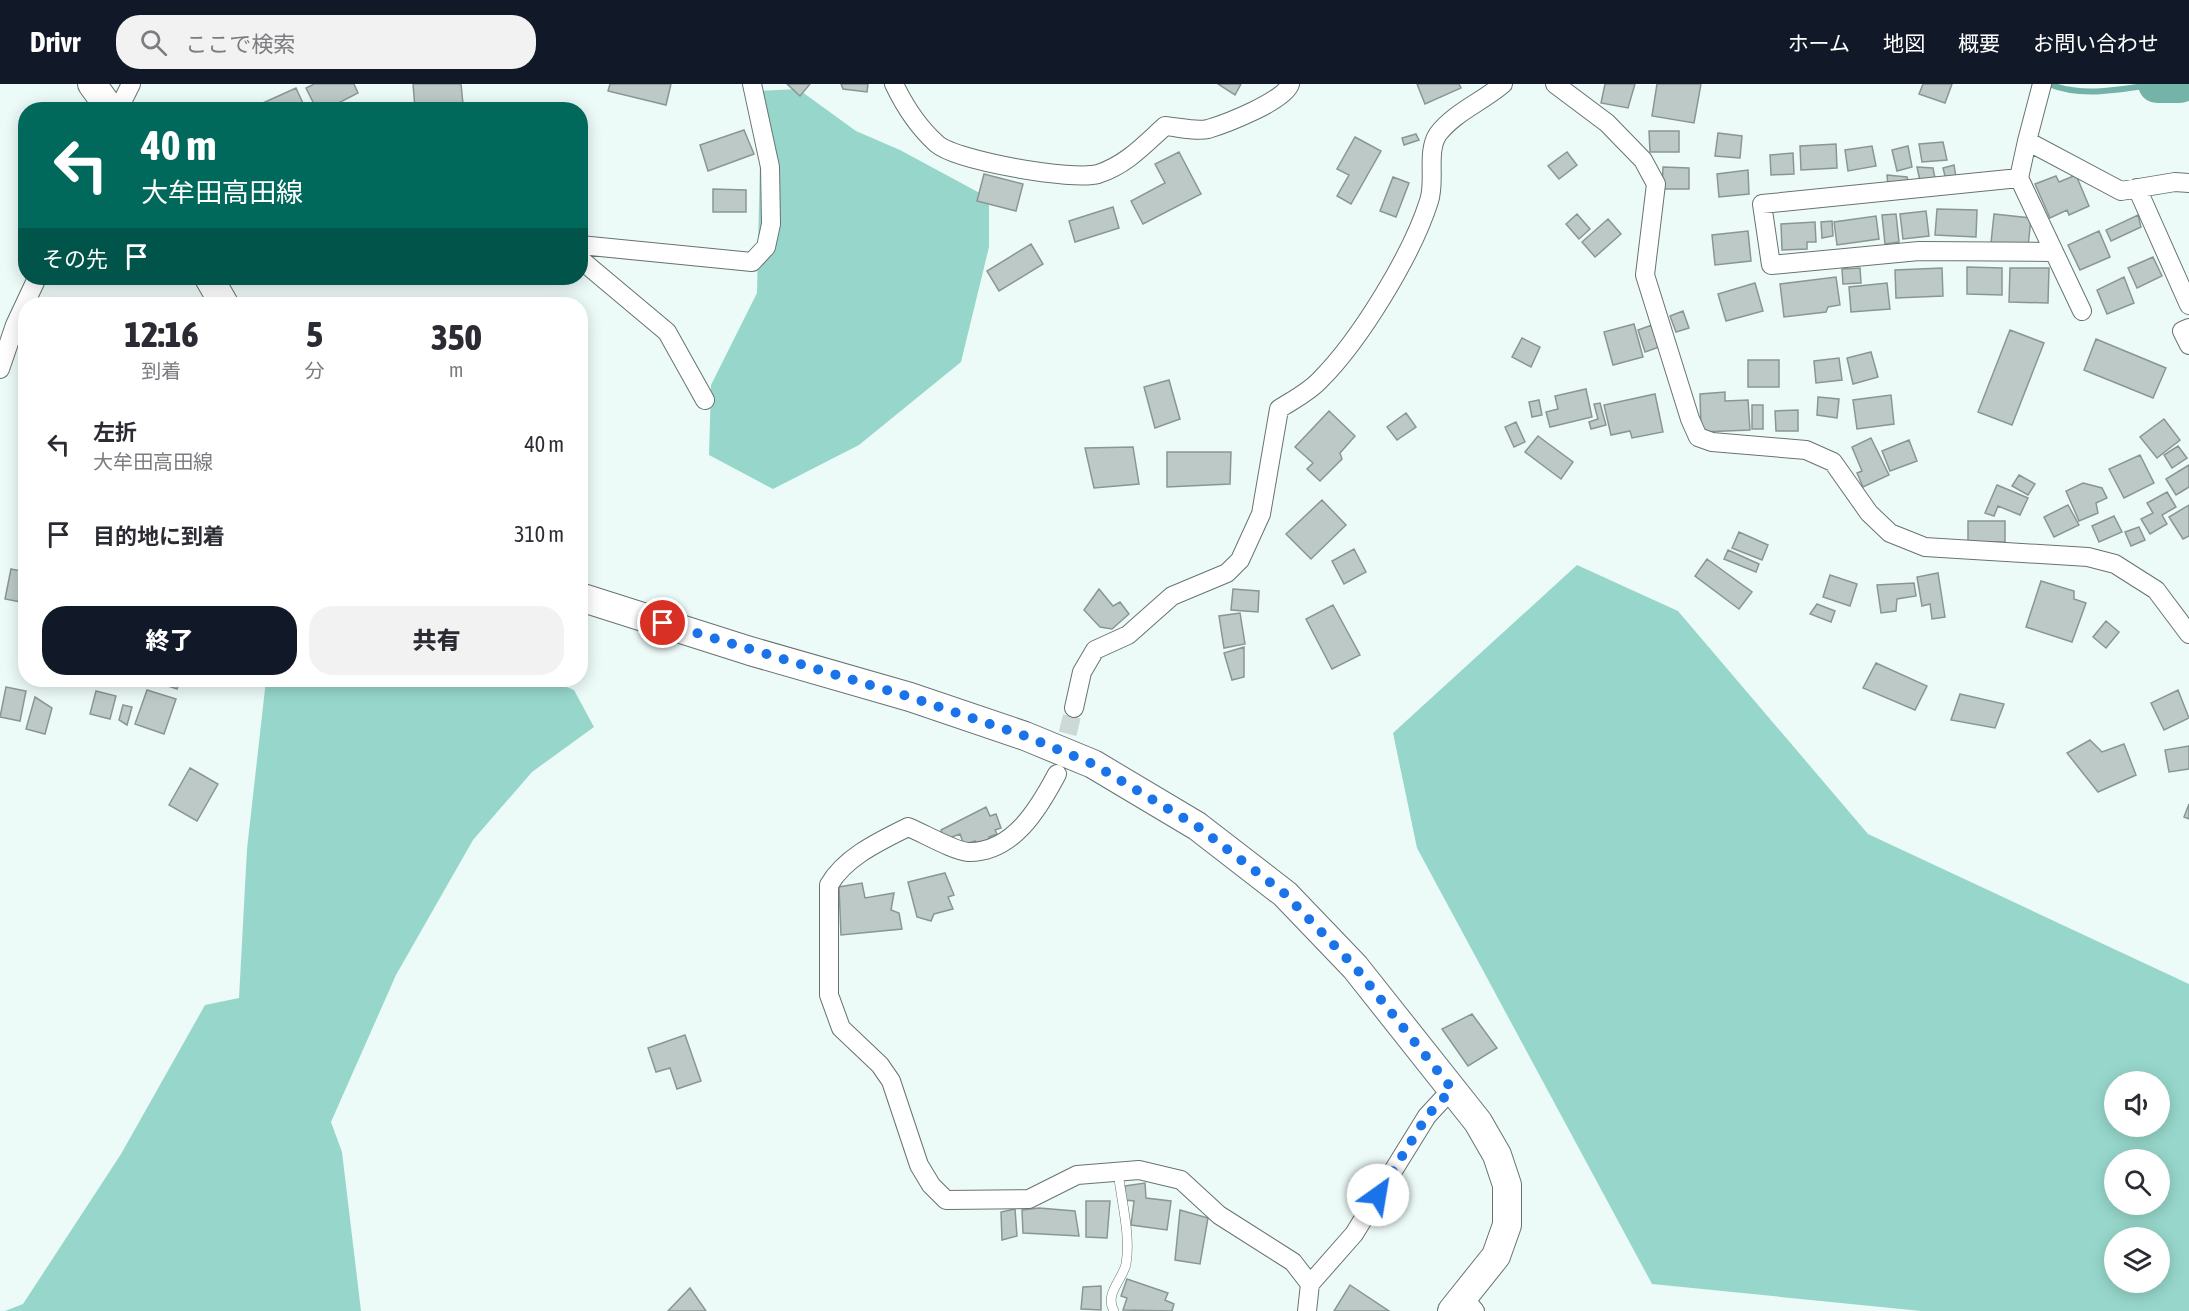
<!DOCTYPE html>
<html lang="ja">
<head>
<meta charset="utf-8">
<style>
  :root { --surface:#fff; --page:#f2f2f3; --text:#2b2b33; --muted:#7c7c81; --accent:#111827 }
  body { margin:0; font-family:"Asap Condensed","Noto Sans JP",sans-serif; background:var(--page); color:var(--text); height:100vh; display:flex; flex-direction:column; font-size:22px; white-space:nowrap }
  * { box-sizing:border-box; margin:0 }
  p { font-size:20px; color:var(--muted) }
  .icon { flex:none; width:33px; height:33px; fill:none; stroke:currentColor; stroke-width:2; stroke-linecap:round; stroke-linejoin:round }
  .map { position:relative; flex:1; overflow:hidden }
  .sheet { position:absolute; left:18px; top:213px; width:570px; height:390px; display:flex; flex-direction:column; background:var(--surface); border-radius:24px; box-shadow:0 3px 15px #0003 }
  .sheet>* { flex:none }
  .guide { position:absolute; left:18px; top:18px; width:570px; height:183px; border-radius:24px; box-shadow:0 3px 15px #0003; background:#00695c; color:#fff; overflow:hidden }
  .buttons { position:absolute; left:2104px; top:987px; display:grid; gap:12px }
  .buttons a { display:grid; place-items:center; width:66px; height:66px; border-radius:50%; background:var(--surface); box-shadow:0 3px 15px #0003; font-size:30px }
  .pin { position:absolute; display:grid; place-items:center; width:51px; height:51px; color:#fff; margin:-26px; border:3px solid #fff; border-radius:50%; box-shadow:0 2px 6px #0007 }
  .me { position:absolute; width:66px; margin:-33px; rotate:32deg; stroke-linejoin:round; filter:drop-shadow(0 0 4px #0008) }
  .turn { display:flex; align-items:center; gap:21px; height:126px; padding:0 24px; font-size:27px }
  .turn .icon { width:78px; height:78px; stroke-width:2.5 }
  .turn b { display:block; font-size:42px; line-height:51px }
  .then { display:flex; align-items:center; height:57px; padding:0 24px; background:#0003; gap:12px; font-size:22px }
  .eta { display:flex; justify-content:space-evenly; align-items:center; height:102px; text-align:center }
  .eta b { font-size:36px; font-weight:800; line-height:42px }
  .action { display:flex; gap:12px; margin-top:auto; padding:12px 24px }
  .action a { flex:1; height:69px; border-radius:24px; background:var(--accent); color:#fff; font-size:24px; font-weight:800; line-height:69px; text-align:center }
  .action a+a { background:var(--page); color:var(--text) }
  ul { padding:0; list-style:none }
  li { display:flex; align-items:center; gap:18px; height:90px; padding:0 24px }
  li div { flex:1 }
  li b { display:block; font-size:22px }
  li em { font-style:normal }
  header { display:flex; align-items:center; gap:36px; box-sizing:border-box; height:84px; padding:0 30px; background:var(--accent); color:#fff }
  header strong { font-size:28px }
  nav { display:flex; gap:33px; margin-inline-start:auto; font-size:21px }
  .search { width:420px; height:54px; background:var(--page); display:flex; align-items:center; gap:15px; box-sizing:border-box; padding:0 21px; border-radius:24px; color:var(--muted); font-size:22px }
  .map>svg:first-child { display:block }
  .forest { fill:#97d7cb; fill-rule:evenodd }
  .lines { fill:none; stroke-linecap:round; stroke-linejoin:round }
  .stream { stroke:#74b3a8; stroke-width:6 }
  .river { stroke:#74b3a8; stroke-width:38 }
  .building { fill:#bcc9c7; stroke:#8a9693; stroke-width:1.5 }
  .street-tunnel { stroke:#ccd9d6; stroke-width:18; stroke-dasharray:18 9; stroke-linecap:butt }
  .lane-casing { stroke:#687371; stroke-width:10 }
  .street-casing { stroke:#687371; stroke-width:20 }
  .primary-casing { stroke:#687371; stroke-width:30 }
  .lane { stroke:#fff; stroke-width:9 }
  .street { stroke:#fff; stroke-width:18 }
  .primary { stroke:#fff; stroke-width:28 }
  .route { stroke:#1a73e8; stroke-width:10; stroke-dasharray:0 18 }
</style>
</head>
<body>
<header>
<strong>Drivr</strong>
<div class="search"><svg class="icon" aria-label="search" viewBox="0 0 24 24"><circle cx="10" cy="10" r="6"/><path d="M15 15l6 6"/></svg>ここで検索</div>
<nav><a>ホーム</a><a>地図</a><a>概要</a><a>お問い合わせ</a></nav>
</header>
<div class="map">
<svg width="2189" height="1227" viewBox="0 0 2189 1227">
  <rect width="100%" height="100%" fill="#edfbf8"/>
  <path class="forest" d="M798 5 856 47 900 66 989 114V163L961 278 859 361 773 405 709 371 711 301 757 209 760 75 755 7Z
    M1577 481 1678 527 1868 750 2189 900V1227H1921L1652 1200 1417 764 1393 649ZM2115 998H2160V1042H2115ZM2115 1076H2160V1120H2115ZM2115 1154H2160V1198H2115Z
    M266 596H549L574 606 594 643 532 688 473 756 396 891 331 1038 342 1068 361 1227H5L23 1220 121 1070 205 921 239 914 247 765Z"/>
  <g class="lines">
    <path class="stream" d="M2049 0C2082 14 2123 5 2157 0"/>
    <path class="river" d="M2157 0H2180"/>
  </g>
  <path class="building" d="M314 0H354L358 9 325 26H317L306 4Z
    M413 0H461L463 20 415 24Z
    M610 0H671L666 21 608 7Z
    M787 0H810L800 12Z
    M841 0H868L867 8 843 5Z
    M1218 0H1241L1235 11Z
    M1417 0H1459L1461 4 1425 20Z
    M1605 0H1635L1628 24 1601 19Z
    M1657 0H1701L1694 39 1652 32Z
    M1923 0H1952L1945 19 1919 10Z
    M296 4 306 26H266L263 19Z
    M744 46 754 70 708 87 700 61Z
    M1649 47H1679V68H1650Z
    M1718 49 1742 52 1740 74 1715 72Z
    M1416 50 1419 56 1404 61 1402 54Z
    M1355 53 1381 67 1351 120 1337 112 1349 91 1337 85Z
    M1943 58 1947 76 1922 78 1919 60Z
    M1836 60 1837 84 1801 86 1800 62Z
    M1872 62 1876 82 1848 87 1845 66Z
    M1908 62 1912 83 1897 87 1892 66Z
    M1179 68 1201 110 1143 140 1131 117 1165 99 1155 80Z
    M1567 68 1577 81 1559 95 1548 82Z
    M1793 69 1794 90 1771 91 1770 71Z
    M1954 81 1956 93 1946 96 1943 84Z
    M1663 83 1689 84V105H1662Z
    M1917 83 1933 84 1935 94 1920 97Z
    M1748 86 1749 110 1719 113 1717 90Z
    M984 90 1023 100 1016 127 977 117Z
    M1887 91 1907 93 1909 100 1888 102Z
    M2076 91 2089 122 2069 131 2067 126 2050 134 2035 100 2056 92 2059 98Z
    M1393 93 1409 99 1396 133 1380 127Z
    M713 105 746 106V128H713Z
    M1113 123 1119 144 1075 158 1069 137Z
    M1937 125 1977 126 1976 153 1935 151Z
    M1926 127 1929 152 1903 155 1900 130Z
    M1577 130 1590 145 1579 155 1566 140Z
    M1896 130 1899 158 1885 160 1882 131Z
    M1994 130 2031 134 2028 163 1991 159Z
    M2138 131 2141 143 2111 157 2106 146Z
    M1876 132 1879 155 1837 161 1834 138Z
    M1608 135 1621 150 1595 173 1582 158Z
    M1832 137 1833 152 1822 154 1821 138Z
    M1815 138 1816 158H1807V165L1782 166 1781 140Z
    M1748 147 1751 177 1715 181 1712 151Z
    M2099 147 2110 173 2080 186 2068 161Z
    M1031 160 1043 180 999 207 987 187Z
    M2153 173 2162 192 2137 204 2128 184Z
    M1967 183 2002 184V211L1967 210Z
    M1860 184 1861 199 1843 200 1842 185Z
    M1942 184 1943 212 1896 214 1895 186Z
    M2010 184H2049L2048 219 2009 218Z
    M1836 193 1840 221 1828 223 1826 228 1784 233 1780 200Z
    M2124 193 2134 219 2107 230 2097 206Z
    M1755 199 1763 227 1726 237 1718 210Z
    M1887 199 1890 225 1851 228 1849 203Z
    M1683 227 1689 244 1676 248 1670 232Z
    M1634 240 1643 273 1613 281 1604 248Z
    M1652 241 1659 263 1645 268 1638 246Z
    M2010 246 2044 259 2012 341 1978 328Z
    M1522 254 1540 263 1531 283 1512 273Z
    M2096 255 2166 284 2153 314 2084 286Z
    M1871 268 1878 293 1853 300 1847 274Z
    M1839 274 1842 296 1816 299 1814 277Z
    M1748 276H1779V303H1748Z
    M1169 296 1180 335 1155 344 1144 303Z
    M1586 305 1592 333 1550 343 1546 328 1558 325 1555 312Z
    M1725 308V317L1748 316 1750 346 1701 348 1700 310Z
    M1655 310 1663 348 1632 354 1630 347 1611 351 1604 321Z
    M1891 311 1894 340 1857 345 1853 316Z
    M1818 313 1839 315 1837 334 1817 331Z
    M1539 316 1542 331 1532 333 1529 318Z
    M1600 319 1606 341 1591 345 1589 338 1598 335 1594 320Z
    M1752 321H1763V345H1752Z
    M1798 326V347H1776L1775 327Z
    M1329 327 1355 352 1340 369 1342 375 1320 397 1307 385 1313 379 1295 363Z
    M1406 329 1416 343 1397 356 1387 343Z
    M2164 335 2180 356 2157 374 2140 353Z
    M1516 338 1525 358 1514 363 1505 343Z
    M1538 352 1573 378 1561 395 1525 368Z
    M1871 354 1889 391 1863 403 1857 389 1862 387 1852 363Z
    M1909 356 1917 377 1890 387 1882 367Z
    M2178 362 2187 374 2172 384 2164 371Z
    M1133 363 1139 400 1094 404 1085 364Z
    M1167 368H1231L1230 400 1167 403Z
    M2140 371 2154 399 2124 414 2109 385Z
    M2189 381V403L2176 411 2166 395Z
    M2019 391 2035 400 2028 411 2012 402Z
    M2083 399 2102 404 2107 414 2096 419 2098 429 2079 437 2066 407Z
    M1997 401 2028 414 2020 431 1998 422 1994 432 1985 429Z
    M2167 408 2176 423 2162 431 2167 440 2150 450 2141 435 2153 429 2147 419Z
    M1322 416 1346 441 1311 475 1286 450Z
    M2068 421 2079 441 2054 453 2044 433Z
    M2189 421V452L2183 455 2169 433Z
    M2114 432 2122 448 2099 458 2092 442Z
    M1968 437H2005V458H1968Z
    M2139 443 2145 456 2131 462 2125 448Z
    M1739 448 1768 461 1762 476 1732 464Z
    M1354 465 1366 488 1344 500 1332 477Z
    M1728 466 1759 480 1756 488 1724 475Z
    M1707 475 1752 508 1739 525 1695 492Z
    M11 485 26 488V519L5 515Z
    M1938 489 1945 533 1932 535 1930 520 1922 522 1917 493Z
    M1830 491 1857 500 1850 522 1823 513Z
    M2041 497 2074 507V515L2086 519 2072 558 2026 543Z
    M1914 499 1916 512 1897 515 1896 527 1881 529 1877 501Z
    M1099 505 1113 522 1120 518 1129 530 1112 545 1100 543 1084 526Z
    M1233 505 1259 507 1258 528 1231 526Z
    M1817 520 1835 527 1831 538 1810 530Z
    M1333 521 1360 571 1332 585 1306 535Z
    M1240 529 1245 560 1224 564 1219 532Z
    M2106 537 2119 548 2106 564 2093 553Z
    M1244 563V593L1232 596 1224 569Z
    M1876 579 1927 602 1915 626 1863 604Z
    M151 596H180L177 605Z
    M6 603 26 607 20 637 0 633Z
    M147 606 176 615 164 650 135 640Z
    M2178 606 2189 634 2164 646 2151 619Z
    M96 607 116 612 110 635 90 630Z
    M1960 610 2004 620 1995 644 1951 636Z
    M35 613 52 624 45 650 26 645Z
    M123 621 132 623 127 641 119 636Z
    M2090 656 2102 668 2124 660 2136 691 2098 708 2067 669Z
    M2189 662V685L2169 688 2165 666Z
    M190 684 218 700 197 737 169 721Z
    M2189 720V735L2184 733Z
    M986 723 990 732 996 730 1001 744 995 746 997 750 989 753 990 757 977 762 975 757 964 761 960 750 944 756 941 746Z
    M945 789 954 811 948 813 953 825 934 830 931 837 917 833 908 798Z
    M862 799 865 814 894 809 891 826 899 829 902 845 841 851 839 803Z
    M1472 930 1497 964 1468 982 1442 945Z
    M685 951 701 997 677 1005 670 984 656 988 648 964Z
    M1145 1099 1146 1114 1171 1117 1167 1146 1131 1141 1134 1117 1125 1116V1102Z
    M1086 1117H1110L1107 1154 1086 1153Z
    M1039 1124 1075 1127 1079 1152 1023 1149 1022 1126Z
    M1015 1125 1017 1152 1002 1156 1001 1128Z
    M1180 1126 1208 1134 1200 1180 1175 1176Z
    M1127 1195 1168 1209 1165 1216 1174 1220 1172 1227 1123 1226 1127 1214 1121 1212Z
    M1350 1201 1389 1227H1334Z
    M1101 1202V1226L1081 1225 1083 1203Z
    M690 1204 706 1227H668Z"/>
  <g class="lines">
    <path class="street-tunnel" d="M1061 676 1074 624"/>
    <defs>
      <path id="lane" d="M1114 1227C1104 1210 1123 1195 1126 1180 1131 1151 1121 1116 1118 1087"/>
      <path id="street" d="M894 0C904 21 919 44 937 60 957 77 1073 97 1098 90 1126 81 1144 61 1165 42 1178 43 1196 48 1208 45 1225 40 1285 17 1290 0
        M1555 0 1607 39 1643 76 1656 100 1645 191 1690 335 1698 353 1712 358 1806 366 1833 378 1869 429 1890 449 1925 463 2088 473 2115 480 2156 506 2189 550
        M2042 0 2027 57 2121 107 2175 98 2189 99
        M118 26 131 0
        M2027 57 2019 94 2082 227
        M2019 94 1762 120 1771 181 1919 167 2054 168
        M2137 104 2189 221
        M580 161 752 178 766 163 771 140 770 83 752 0
        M580 175 667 248 705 316
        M2189 244 2182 247 2189 261
        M0 285 15 241 37 194
        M1074 624 1082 588 1095 566 1128 551 1172 512 1227 489 1240 476 1261 430 1279 325C1293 316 1309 308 1320 296 1360 256 1412 171 1429 117 1436 97 1426 68 1438 50 1455 28 1482 18 1503 0
        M1057 690C1039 724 1013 769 968 768 954 767 923 749 908 743 880 757 845 773 829 801V911L841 944 880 981 891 997 919 1081 931 1101 946 1116 1029 1115 1077 1091 1139 1086 1181 1096 1219 1131 1293 1178 1310 1200 1307 1227
        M1310 1200 1354 1150 1427 1032 1452 1005
        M1463 1213 1475 1227"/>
      <path id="primary" d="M92 0 111 26
        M209 194 224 220
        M580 513 750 567 910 613 1025 652 1093 680 1197 742 1285 810 1355 883 1478 1038 1497 1071 1507 1101V1141L1496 1172 1452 1227"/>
    </defs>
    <use href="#lane" class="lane-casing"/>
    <use href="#street" class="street-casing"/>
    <use href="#primary" class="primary-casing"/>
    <use href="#lane" class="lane"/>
    <use href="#street" class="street"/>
    <use href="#primary" class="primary"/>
  </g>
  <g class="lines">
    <path class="route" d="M663 539 910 613 1025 652 1093 680 1197 742 1285 810 1355 883 1452 1005 1427 1032 1378 1111"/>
  </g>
</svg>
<div class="buttons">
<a><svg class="icon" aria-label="sound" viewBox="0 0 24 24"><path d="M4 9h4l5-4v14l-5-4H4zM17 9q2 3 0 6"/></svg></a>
<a><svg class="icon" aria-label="search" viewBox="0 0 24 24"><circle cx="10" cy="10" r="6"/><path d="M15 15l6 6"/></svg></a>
<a><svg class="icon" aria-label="layers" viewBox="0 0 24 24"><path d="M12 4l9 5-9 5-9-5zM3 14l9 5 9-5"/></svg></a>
</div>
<div class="pin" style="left:663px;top:539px;background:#d93025"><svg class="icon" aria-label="arrive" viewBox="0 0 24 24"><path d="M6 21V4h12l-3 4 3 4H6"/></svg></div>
<svg class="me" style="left:1378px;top:1111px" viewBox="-20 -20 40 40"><circle r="19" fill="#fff"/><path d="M0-13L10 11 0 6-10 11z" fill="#1a73e8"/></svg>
<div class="guide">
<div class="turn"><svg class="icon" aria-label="left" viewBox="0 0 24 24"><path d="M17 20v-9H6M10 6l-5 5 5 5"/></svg><div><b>40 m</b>大牟田高田線</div></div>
<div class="then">その先<svg class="icon" aria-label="arrive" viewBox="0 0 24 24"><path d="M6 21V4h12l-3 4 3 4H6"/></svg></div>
</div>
<section class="sheet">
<div class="eta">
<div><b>12:16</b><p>到着</p></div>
<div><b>5</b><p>分</p></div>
<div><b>350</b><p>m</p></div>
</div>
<ul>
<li><svg class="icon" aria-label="left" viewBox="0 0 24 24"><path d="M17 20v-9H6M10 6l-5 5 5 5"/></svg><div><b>左折</b><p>大牟田高田線</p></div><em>40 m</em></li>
<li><svg class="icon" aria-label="arrive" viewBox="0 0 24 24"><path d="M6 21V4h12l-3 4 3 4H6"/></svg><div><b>目的地に到着</b></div><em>310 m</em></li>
</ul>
<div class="action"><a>終了</a><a>共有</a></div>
</section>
</div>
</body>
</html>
